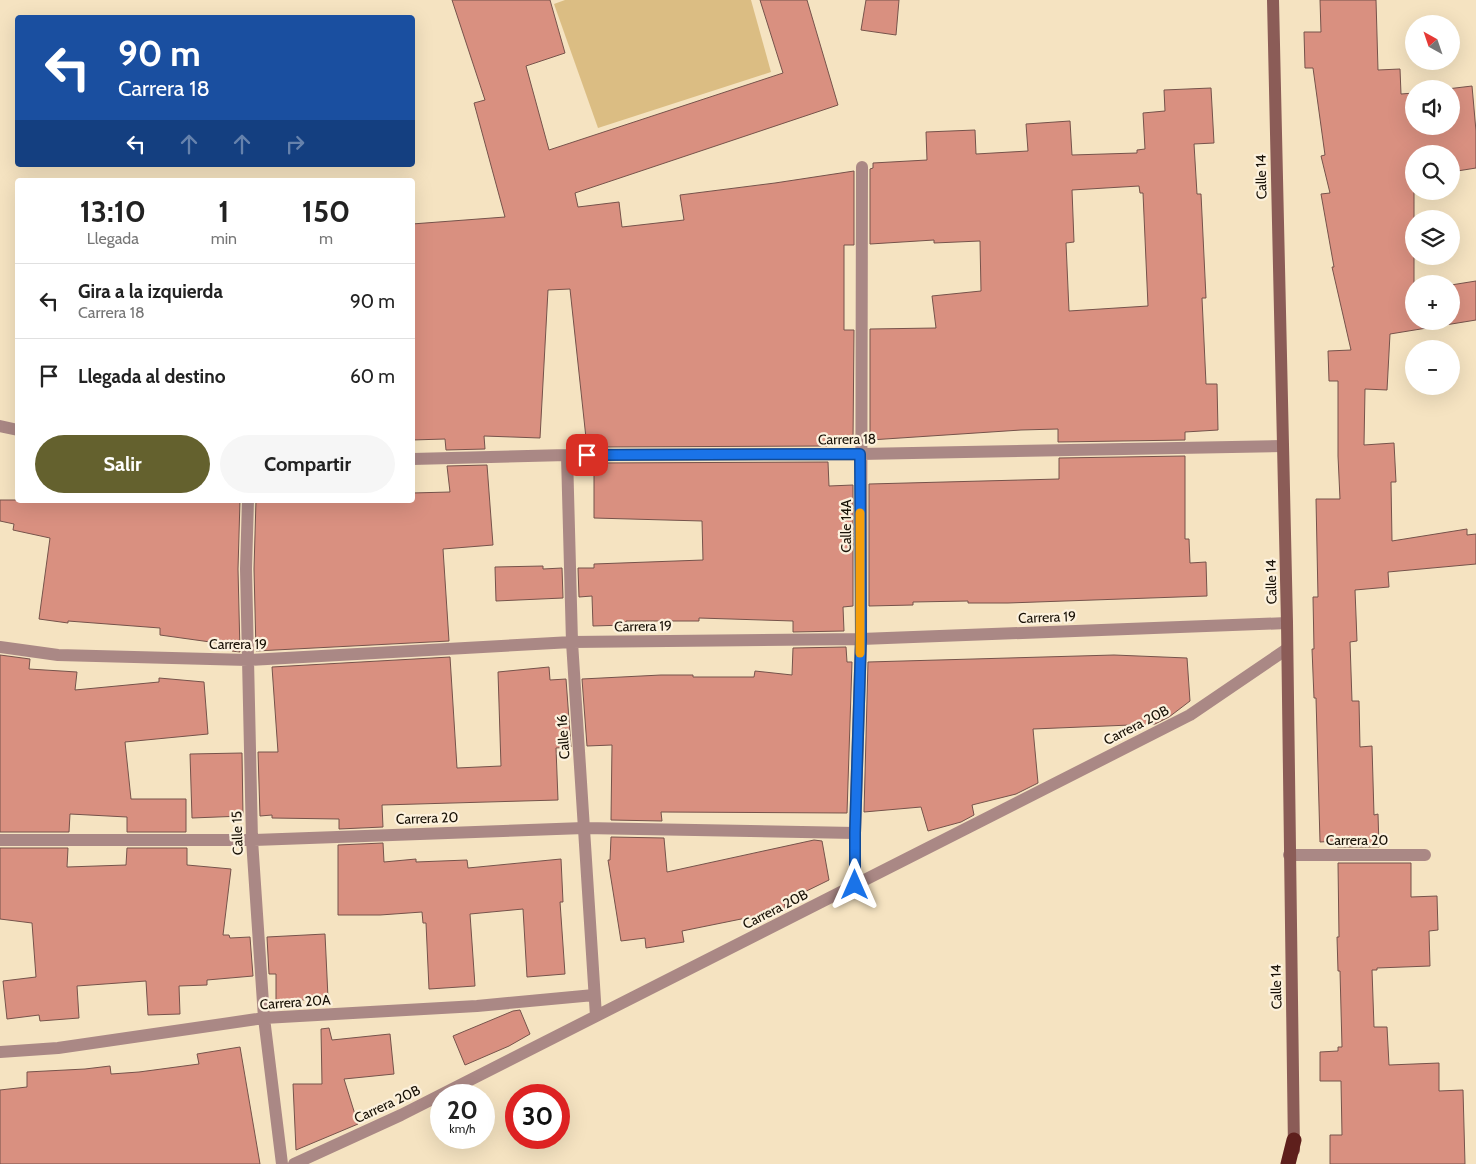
<!DOCTYPE html>
<html lang="es">
<head>
<meta charset="utf-8">
<style>
  :root { --surface:#fff; --page:#f6f6f6; --text:#222; --muted:#767676; --line:#e0e0e0; --accent:#64612e }
  body { margin:0; font-family:Cabin,sans-serif; background:var(--page); color:var(--text); height:100vh; display:flex; flex-direction:column; font-size:19px; white-space:nowrap }
  * { box-sizing:border-box; margin:0 }
  p { font-size:16px; color:var(--muted) }
  .icon { flex:none; width:28px; height:28px; fill:none; stroke:currentColor; stroke-width:2; stroke-linecap:round; stroke-linejoin:round }
  .map { position:relative; flex:1; overflow:hidden }
  .panel { position:absolute; left:15px; top:178px; width:400px; height:325px; display:flex; flex-direction:column; background:var(--surface); border-radius:5px; box-shadow:0 5px 20px #0002 }
  .panel>* { flex:none }
  .guide { position:absolute; left:15px; top:15px; width:400px; height:152px; border-radius:5px; box-shadow:0 5px 20px #0002; background:#1a4fa0; color:#fff; overflow:hidden }
  .needle { width:32px; rotate:320deg }
  .tools { position:absolute; left:1405px; top:15px; display:grid; gap:10px }
  .tools a { display:grid; place-items:center; width:55px; height:55px; border-radius:50%; background:var(--surface); box-shadow:0 5px 20px #0002; font-size:25px }
  .speed { position:absolute; left:430px; top:1084px; display:flex; gap:10px; font-size:25px; font-weight:700; text-align:center }
  .speed>* { display:grid; place-content:center; width:65px; height:65px; border-radius:50%; background:var(--surface); box-shadow:0 5px 20px #0002; line-height:1 }
  .speed small { font-size:12px; font-weight:400 }
  .speed .limit { border:8px solid #d22; background:#fff; color:#111 }
  .pin { position:absolute; display:grid; place-items:center; width:42px; height:42px; color:#fff; margin:-21px; border-radius:10px; box-shadow:0 2px 8px #0006 }
  .me { position:absolute; width:55px; margin:-28px; rotate:0deg; stroke-linejoin:round; filter:drop-shadow(0 0 4px #0008) }
  .turn { display:flex; align-items:center; gap:18px; height:105px; padding:0 20px; font-size:22px }
  .turn .icon { width:65px; height:65px; stroke-width:2.5 }
  .turn b { display:block; font-size:35px; line-height:42px }
  .lanes { display:flex; align-items:center; height:48px; padding:0 20px; background:#0003; justify-content:center; gap:25px; direction:ltr }
  .lanes .off { opacity:.35 }
  .eta { display:flex; justify-content:space-evenly; align-items:center; height:85px; text-align:center }
  .eta b { font-size:30px; font-weight:800; line-height:35px }
  .cta { display:flex; gap:10px; margin-top:auto; padding:10px 20px }
  .cta a { flex:1; height:58px; border-radius:30px; background:var(--accent); color:#fff; font-size:20px; font-weight:800; line-height:58px; text-align:center }
  .cta a+a { background:var(--page); color:var(--text) }
  ul { padding:0; list-style:none }
  li { display:flex; align-items:center; gap:15px; height:75px; padding:0 20px; border-top:1px solid var(--line) }
  li div { flex:1 }
  li b { display:block; font-size:19px }
  li em { font-style:normal }
  .map>svg:first-child { display:block }
  .green { fill:#dbbd83 }
  .building { fill:#d99080; stroke:#76534b; fill-rule:evenodd }
  .lines { fill:none; stroke-linecap:round; stroke-linejoin:round }
  .street { stroke:#aa8885; stroke-width:12 }
  .secondary { stroke:#8b5c57; stroke-width:12 }
  .highway { stroke:#5e1f1c; stroke-width:15 }
  .route-casing { stroke:#114b97; stroke-width:12 }
  .route { stroke:#1a73e8; stroke-width:9 }
  .slow { stroke:#f59e0b; stroke-width:9 }
  .labels { text-anchor:middle; dominant-baseline:central; stroke-width:4.5; stroke-linejoin:round; paint-order:stroke }
  .street-label { font-size:14px; fill:#181106; stroke:#fcf1dd }
</style>
</head>
<body>
<div class="map">
<svg width="1476" height="1164" viewBox="0 0 1476 1164">
  <rect width="100%" height="100%" fill="#f5e3c1"/>
  <path class="green" d="M565 0H751L771 72 598 128 554 4Z"/>
  <path class="building" d="M452 0H550L565 53 526 66 549 150 783 73 760 0H807L838 105 575 193 578 207 619 202 622 227 684 220 680 195 775 183 854 171V245H844V330H854L853 441 827 443V446L594 447V437L586 438 570 289 548 290 540 438 484 436 485 449 446 450 445 439 412 440V224L505 217 474 103 485 100Z
    M866 0H899L896 35 861 30Z
    M1320 0H1376L1378 70 1400 69 1401 94 1414 93V126H1451V89H1447L1472 86 1476 131V168L1451 172V154H1414V321H1451V285L1476 281V320L1390 334 1387 390 1365 389 1364 445 1394 443 1396 482H1391L1392 541 1467 529V535L1476 534V564L1388 572 1389 587 1355 590 1357 641 1350 642 1352 701H1359L1360 747 1372 746 1374 815 1378 814 1379 847H1337V841L1320 842 1316 698H1314L1312 649H1314L1313 597H1318L1316 499H1340L1338 456V381H1329L1328 351 1351 350 1332 267H1334L1321 194 1330 193 1321 156 1325 155 1313 68H1305L1304 32H1321Z
    M1211 88 1214 143 1194 144 1197 194H1201L1206 298H1202L1206 384H1217L1218 430 1185 432V440L1058 442V429L1021 430 870 440V329L936 328 932 296 981 291 980 241 934 243V240L870 244V169L873 168V163L927 160 926 132 975 130 976 154 1028 151 1026 124 1070 121 1072 155 1137 153V150L1145 149 1143 113 1165 111 1164 90ZM1139 186 1140 193H1143L1148 306 1069 311 1066 243 1074 242 1072 190Z
    M1185 456V539H1189L1190 563 1206 562 1207 596 1008 603H968V601L913 602V605L869 606V484L1059 479V458Z
    M828 462 829 486 853 485V606L843 607 844 631 793 632V621L699 618V621H626V625L593 626 592 596 579 597 578 568H594V564L703 560 702 521 594 518V463Z
    M487 465 493 545 443 549 449 641 256 651 254 569 256 500H412V493L450 492 447 466Z
    M0 500H240L238 569 240 652 232 651V645L160 635V628L68 621V623L39 619 50 538 13 530 14 524 0 521Z
    M543 566V569L562 568 563 598 496 601 495 567Z
    M846 647 847 662H852L847 813 661 812 662 821 611 820 612 745 587 746 582 679 661 675H693V677H754L755 671 792 675 793 648Z
    M0 655 30 659 29 669 77 672 75 690 159 682V678L204 682 208 734 125 742 131 799H186V832H127V817L70 814 69 832H0Z
    M1114 655 1187 658 1190 701 1169 717 1155 724 1033 729 1038 783 1016 794 972 805 974 815 961 822 928 831 921 807 864 812 868 662Z
    M450 657 457 768 501 766 498 672 549 667 550 680 566 679 571 747 556 748 558 800 382 805 383 827 339 829V819L272 818V815L260 816 258 752H278L272 667Z
    M242 753 243 816 192 818 190 754Z
    M611 837 664 838 667 872 814 840 822 841 829 880 784 902 785 908 762 920 761 915 682 931 684 942 646 948 645 938 621 941 608 860H610Z
    M383 843 384 862 416 859V862L467 860 468 868 561 859 563 902H560L565 974 527 977 523 909 470 914 475 986 429 989 426 923H423L422 912 380 915H338V845Z
    M0 848H68L67 867 126 865 127 848H187V865L231 869 223 935H229L230 938 250 937 253 976 207 980V985L179 986 180 1014 148 1015 146 981 77 986 79 1018 40 1021 39 1015 7 1019 3 981 36 977 32 923 0 919Z
    M1338 863H1411V897L1437 896 1438 930 1429 931 1430 966 1377 968V970H1372L1374 1027H1387L1389 1065 1439 1063V1091L1463 1090 1465 1164H1330V1135H1342L1341 1081H1320V1052L1338 1051V1047H1342L1340 971H1338L1337 937H1339Z
    M325 934 328 998 276 1002V974H269L267 937Z
    M520 1010 530 1034 509 1046 465 1065 453 1036 513 1011Z
    M329 1028 332 1040 390 1034 394 1074 344 1079 358 1124 296 1150 293 1084H322L321 1029Z
    M240 1047 260 1164H0V1090L27 1087V1072L85 1069 110 1066 111 1074 139 1072 199 1064 197 1054Z"/>
  <g class="lines">
    <path class="street" d="M0 426 18 430
      M567 455 572 642 596 1016
      M412 459 567 455 860 454 1283 446
      M248 500 246 569 252 840 264 1018 282 1164
      M0 647 58 655 248 660 572 642 861 639 1287 623
      M0 840H252L584 828 855 833
      M1289 855H1425
      M855 885V833L861 639 862 167
      M0 1052 58 1048 264 1018 477 1006 594 995
      M294 1164 401 1115 1190 715 1287 649"/>
    <path class="secondary" d="M1273 0 1287 623 1294 1150"/>
    <path class="highway" d="M1288 1164 1294 1140"/>
  </g>
  <g class="lines">
    <defs>
      <path id="route" d="M587 455 860 454 861 639 855 833V885"/>
    </defs>
    <use href="#route" class="route-casing"/>
    <use href="#route" class="route"/>
    <path class="slow" d="M860 653V513"/>
  </g>
  <g class="labels">
    <g class="street-label">
      <text transform="translate(1261 177) rotate(-91)">Calle 14</text>
      <text transform="translate(847 439) rotate(-1)">Carrera 18</text>
      <text transform="translate(846 526) rotate(-90)">Calle 14A</text>
      <text transform="translate(1271 582) rotate(-91)">Calle 14</text>
      <text transform="translate(1047 617) rotate(-2)">Carrera 19</text>
      <text transform="translate(643 626) rotate(-1)">Carrera 19</text>
      <text x="238" y="644">Carrera 19</text>
      <text transform="translate(1136 725) rotate(-27)">Carrera 20B</text>
      <text transform="translate(563 737) rotate(-94)">Calle 16</text>
      <text transform="translate(427 818) rotate(-2)">Carrera 20</text>
      <text transform="translate(237 833) rotate(-92)">Calle 15</text>
      <text x="1357" y="840">Carrera 20</text>
      <text transform="translate(775 909) rotate(-27)">Carrera 20B</text>
      <text transform="translate(1276 987) rotate(-91)">Calle 14</text>
      <text transform="translate(295 1002) rotate(-4)">Carrera 20A</text>
      <text transform="translate(387 1104) rotate(-25)">Carrera 20B</text>
    </g>
  </g>
</svg>
<div class="tools">
<a><svg class="needle" viewBox="-14 -14 28 28"><path d="M0-13l5 13h-10z" fill="#e53935"/><path d="M0 13l5-13h-10z" fill="#767676"/></svg></a>
<a><svg class="icon" aria-label="sound" viewBox="0 0 24 24"><path d="M4 9h4l5-4v14l-5-4H4zM17 9q2 3 0 6"/></svg></a>
<a><svg class="icon" aria-label="search" viewBox="0 0 24 24"><circle cx="10" cy="10" r="6"/><path d="M15 15l6 6"/></svg></a>
<a><svg class="icon" aria-label="layers" viewBox="0 0 24 24"><path d="M12 4l9 5-9 5-9-5zM3 14l9 5 9-5"/></svg></a>
<a>+</a>
<a>−</a>
</div>
<div class="speed"><div>20<small>km/h</small></div><div class="limit">30</div></div>
<div class="pin" style="left:587px;top:455px;background:#d93025"><svg class="icon" aria-label="arrive" viewBox="0 0 24 24"><path d="M6 21V4h12l-3 4 3 4H6"/></svg></div>
<svg class="me" style="left:855px;top:885px" viewBox="-20 -20 40 40"><path d="M0-17L14 15 0 8-14 15z" fill="#1a73e8" stroke="#fff" stroke-width="4"/></svg>
<div class="guide">
<div class="turn"><svg class="icon" aria-label="left" viewBox="0 0 24 24"><path d="M17 20v-9H6M10 6l-5 5 5 5"/></svg><div><b>90 m</b>Carrera 18</div></div>
<div class="lanes"><svg class="icon" aria-label="left" viewBox="0 0 24 24"><path d="M17 20v-9H6M10 6l-5 5 5 5"/></svg><svg class="icon off" aria-label="ahead" viewBox="0 0 24 24"><path d="M12 20V5M6 11l6-6 6 6"/></svg><svg class="icon off" aria-label="ahead" viewBox="0 0 24 24"><path d="M12 20V5M6 11l6-6 6 6"/></svg><svg class="icon off" aria-label="right" viewBox="0 0 24 24"><path d="M7 20v-9h11M14 6l5 5-5 5"/></svg></div>
</div>
<section class="panel">
<div class="eta">
<div><b>13:10</b><p>Llegada</p></div>
<div><b>1</b><p>min</p></div>
<div><b>150</b><p>m</p></div>
</div>
<ul>
<li><svg class="icon" aria-label="left" viewBox="0 0 24 24"><path d="M17 20v-9H6M10 6l-5 5 5 5"/></svg><div><b>Gira a la izquierda</b><p>Carrera 18</p></div><em>90 m</em></li>
<li><svg class="icon" aria-label="arrive" viewBox="0 0 24 24"><path d="M6 21V4h12l-3 4 3 4H6"/></svg><div><b>Llegada al destino</b></div><em>60 m</em></li>
</ul>
<div class="cta"><a>Salir</a><a>Compartir</a></div>
</section>
</div>
</body>
</html>
